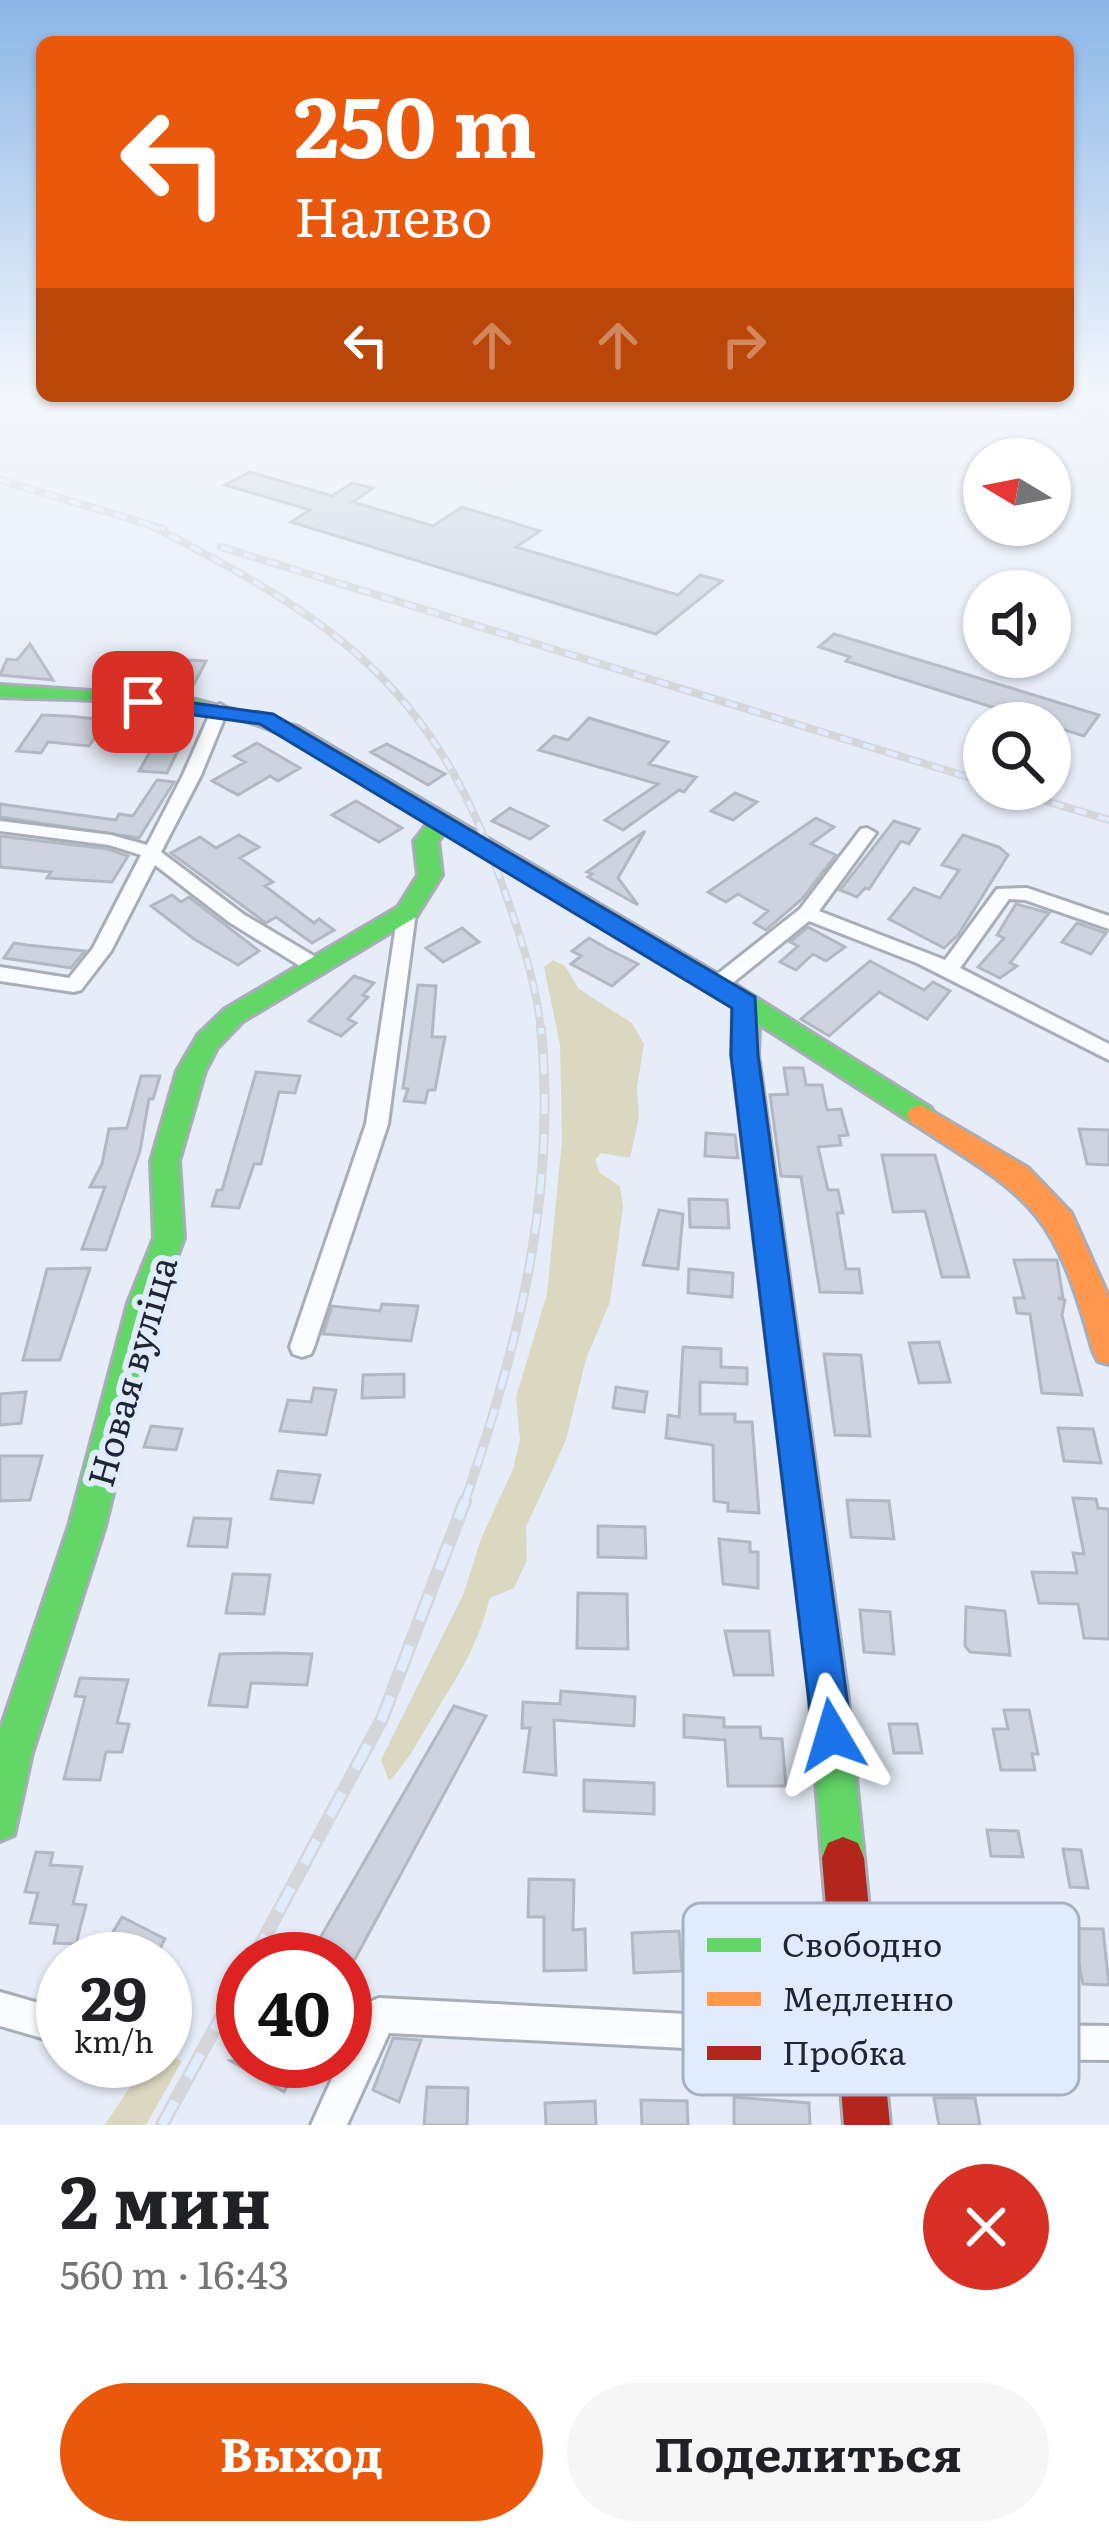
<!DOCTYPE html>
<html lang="ru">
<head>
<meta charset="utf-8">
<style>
  :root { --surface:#fff; --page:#f6f6f6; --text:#202124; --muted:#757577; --accent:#ea580c }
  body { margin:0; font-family:Literata,serif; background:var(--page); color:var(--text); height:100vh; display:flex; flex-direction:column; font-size:45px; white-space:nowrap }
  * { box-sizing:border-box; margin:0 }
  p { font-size:39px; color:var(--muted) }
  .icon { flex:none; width:66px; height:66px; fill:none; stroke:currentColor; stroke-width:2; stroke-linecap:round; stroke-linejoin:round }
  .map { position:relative; height:2125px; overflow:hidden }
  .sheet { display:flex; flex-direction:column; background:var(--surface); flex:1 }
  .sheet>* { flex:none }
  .banner { position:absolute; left:36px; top:36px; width:1038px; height:366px; border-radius:18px; box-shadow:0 3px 9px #0004; background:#ea580c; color:#fff; overflow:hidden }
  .needle { width:78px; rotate:280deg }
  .buttons { position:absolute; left:963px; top:438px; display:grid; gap:24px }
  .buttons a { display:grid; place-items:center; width:108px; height:108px; border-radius:50%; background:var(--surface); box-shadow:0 3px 9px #0004; font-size:60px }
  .speed { position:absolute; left:36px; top:1932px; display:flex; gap:24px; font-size:60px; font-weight:700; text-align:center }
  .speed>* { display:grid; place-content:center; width:156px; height:156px; border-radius:50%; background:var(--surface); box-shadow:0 3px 9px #0004; line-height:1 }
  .speed small { font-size:30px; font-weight:400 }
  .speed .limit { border:18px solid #d22; background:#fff; color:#111 }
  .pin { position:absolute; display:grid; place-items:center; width:102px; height:102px; color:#fff; margin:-51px; border-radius:24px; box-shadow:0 6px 18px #0006 }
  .me { position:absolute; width:132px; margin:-66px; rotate:353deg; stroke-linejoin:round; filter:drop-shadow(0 0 9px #0008) }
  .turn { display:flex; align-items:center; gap:42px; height:252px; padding:0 60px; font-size:54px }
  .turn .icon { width:156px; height:156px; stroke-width:2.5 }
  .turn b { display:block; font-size:84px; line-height:102px }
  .lanes { display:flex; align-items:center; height:114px; padding:0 60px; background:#0003; justify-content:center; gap:60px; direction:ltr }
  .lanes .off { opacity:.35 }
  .round { display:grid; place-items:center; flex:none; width:126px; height:126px; border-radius:63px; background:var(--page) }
  .head { display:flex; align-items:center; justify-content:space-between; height:204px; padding:0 60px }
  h1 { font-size:72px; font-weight:700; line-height:90px }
  .button { display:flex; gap:24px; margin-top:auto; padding:24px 60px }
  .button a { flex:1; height:138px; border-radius:72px; background:var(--accent); color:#fff; font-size:48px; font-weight:700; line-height:138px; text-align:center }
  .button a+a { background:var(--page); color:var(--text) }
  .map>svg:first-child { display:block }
  .green { fill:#dbd8c2 }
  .building { fill:#ced4df; stroke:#b2b8c2; stroke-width:3 }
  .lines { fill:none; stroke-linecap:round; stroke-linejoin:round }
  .street-casing { stroke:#a8adb7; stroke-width:6 }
  .fast-casing { stroke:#a8adb7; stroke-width:6 }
  .slow-casing { stroke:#a8adb7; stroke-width:6 }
  .jam-casing { stroke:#a8adb7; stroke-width:6 }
  .street { fill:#fbfcfe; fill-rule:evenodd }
  .fast { fill:#63d668; fill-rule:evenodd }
  .slow { fill:#ff974d; fill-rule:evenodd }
  .jam { fill:#b3261e; fill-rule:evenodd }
  .rail-far2-casing { stroke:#d4d6d9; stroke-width:8 }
  .rail-far1-casing { stroke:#d4d6d9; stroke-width:10 }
  .rail-casing { stroke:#d4d6d9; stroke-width:14 }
  .rail-far2 { stroke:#e1ebfe; stroke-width:4.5; stroke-dasharray:12; stroke-linecap:butt }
  .rail-far1 { stroke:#e1ebfe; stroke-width:6; stroke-dasharray:20; stroke-linecap:butt }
  .rail { stroke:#e1ebfe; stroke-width:9; stroke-dasharray:27; stroke-linecap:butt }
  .route { fill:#1a73e8; stroke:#114b97; stroke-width:3 }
  .labels { text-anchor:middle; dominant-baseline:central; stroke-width:12; stroke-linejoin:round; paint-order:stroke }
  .street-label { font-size:36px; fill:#202631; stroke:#e1ebfe }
  .key { fill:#e1ebfe; stroke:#a7b0c0; stroke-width:3 }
  .key-label { font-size:33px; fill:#202631 }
</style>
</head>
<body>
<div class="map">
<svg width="1109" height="2125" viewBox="0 0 1109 2125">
  <rect width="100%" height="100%" fill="#e7edf8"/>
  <path class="green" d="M553 960 565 966 579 989 632 1023 644 1044 637 1087 639 1117 630 1158 601 1153 595 1160 600 1173 620 1186 623 1207 610 1302 586 1359 566 1440 526 1527 527 1560 514 1588 490 1598C475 1652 460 1672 432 1718 418 1741 408 1762 389 1781L381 1760 463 1595 481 1539 513 1469 520 1440 516 1397 547 1294 562 1140 560 1045 544 967Z
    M165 2054 182 2061 146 2125H105L147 2061H165Z"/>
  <path class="building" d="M250 472 332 496 352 483 373 488 353 502 433 526 462 507 540 531 516 547 678 595 700 575 722 581 656 634 291 522 310 510 225 485Z
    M834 634 864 643 1099 715 1084 736 846 661 850 657 819 647Z
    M30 644 53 680 0 675 7 659 17 660Z
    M173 659 206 661 193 686 159 684Z
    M42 715 67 716 107 720 89 746 48 742 41 753 17 751Z
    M589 718 668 742 649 764 696 777 684 792 679 790 623 830 605 820 658 784 539 750 554 736 568 740Z
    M165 726 189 728 167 773 139 771Z
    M257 743 300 768 278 781 270 776 238 795 212 781 245 762 234 756Z
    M387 744 445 774 428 785 371 752Z
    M157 780 174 782 139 838 0 817V804L116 820 119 814 133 816Z
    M735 793 757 802 733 820 711 811Z
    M356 801 402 828 379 842 332 815Z
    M510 808 548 826 530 839 492 821Z
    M816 818 834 827 811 844 836 855 802 899 766 930 754 923 768 911 738 894 726 902 708 892Z
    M894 821 919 829 909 844 901 841 869 889 865 888 857 897 840 890Z
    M645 831 618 878 638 905 588 877 592 874 587 872Z
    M239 835 259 847 240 858 273 882 265 886 314 923 319 919 334 930 312 943 276 917 266 923 171 853 200 837 216 848Z
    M963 835 999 847 1008 855 958 935 944 948 889 919 914 888 940 898 959 870 942 865Z
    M0 836 108 849 128 856 112 882 47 878 51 872 0 867Z
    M172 895 181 902 189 897 259 951 238 965 194 939 151 906Z
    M1016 904 1049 913 1010 963 1017 966 1000 978 978 967 1004 938 997 935Z
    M1077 923 1106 933 1091 954 1062 942Z
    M808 927 845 947 826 961 813 954 796 970 780 962 798 946 790 942Z
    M462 928 479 942 443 962 426 948Z
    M589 938 608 949 638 964 612 986 571 964 581 956 572 951Z
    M14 943 27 945 85 951 71 968 4 958Z
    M870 961 924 990 933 982 950 991 927 1019 879 992 829 1036 801 1019Z
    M354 976 374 983 363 995 368 997 348 1019 356 1023 341 1036 309 1021Z
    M418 985 436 986 432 1037H445L435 1090H428L425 1103 404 1101 408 1089 403 1088Z
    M784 1068H803L806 1085H822L827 1110 841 1109 848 1135 839 1136 841 1145 818 1147 828 1190H838L843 1213H837L846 1269H859L862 1293 820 1292 801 1177 781 1176 770 1095 788 1094Z
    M256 1072 300 1076 295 1093 279 1092 261 1164H254L239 1208 212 1206 217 1190H222Z
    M141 1076H160L153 1099H149L140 1151 106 1250 82 1249 105 1187H90L102 1164 109 1129 127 1128Z
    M1079 1129 1109 1130V1165L1087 1164Z
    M706 1133 735 1135 738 1158 705 1156Z
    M882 1155H935L969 1277H942L925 1211 893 1212Z
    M689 1199 727 1200 729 1228 690 1227Z
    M659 1210 683 1214 678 1269 643 1265Z
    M1014 1260H1057L1063 1298H1058L1065 1300 1062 1315 1082 1395 1042 1393 1030 1314 1017 1313 1014 1298H1024Z
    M90 1268 60 1360H23L47 1269Z
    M689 1269 733 1273 732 1297 688 1293Z
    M382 1304 418 1306 411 1341 323 1334 332 1306 380 1311Z
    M939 1342 950 1382 919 1383 909 1343Z
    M683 1347 721 1349V1367L747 1368V1384L700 1382V1414H735V1422H752L759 1513 728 1511V1503L714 1501 713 1445 666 1438 668 1415 679 1417Z
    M824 1354 861 1355 870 1436 835 1435Z
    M404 1374V1397L362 1398 363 1375Z
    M616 1387 647 1392 644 1412 613 1408Z
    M314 1388 336 1390 326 1435 280 1431 288 1400 311 1402Z
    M26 1392 21 1423 0 1425V1394Z
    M151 1426 182 1429 176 1450 144 1447Z
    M1058 1428 1093 1429 1101 1463 1064 1461Z
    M0 1456H42L30 1500 0 1501Z
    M278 1471 320 1475 313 1503 271 1499Z
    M1073 1498 1096 1499 1098 1508 1109 1509V1639L1084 1638 1078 1604 1039 1603 1032 1572 1077 1573 1073 1553 1084 1554Z
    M847 1500 889 1501 894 1539 851 1537Z
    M194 1518 231 1519 227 1547 188 1546Z
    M598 1526 645 1527 646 1558 598 1557Z
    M719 1539 750 1542V1552H758V1588L723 1584Z
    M233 1574 270 1575 264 1614 226 1613Z
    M578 1593 627 1594 628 1649 577 1648Z
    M966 1607 1005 1611 1010 1655 970 1652 965 1646Z
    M860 1610 890 1612 894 1654 864 1652Z
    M725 1631H769L773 1675H734Z
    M276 1653 312 1654 307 1685 251 1683 247 1707 209 1705 220 1654Z
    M80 1678 128 1680 117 1723 129 1724 122 1752H106L100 1780 64 1779 85 1697 75 1696Z
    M561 1691 635 1697 634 1726 554 1720 556 1775 524 1772 530 1728H522L523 1702 560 1704Z
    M454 1706 486 1716 355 1959H308Z
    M1004 1710H1029L1038 1754H1032L1035 1770H1001L993 1729H1008Z
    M684 1715 724 1718V1727H760L761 1738 782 1739 786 1786H728L725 1740 684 1737Z
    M889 1724H917L922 1753H894Z
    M584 1780 654 1783V1814L584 1811Z
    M987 1830 1018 1831 1023 1857 991 1856Z
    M1063 1849 1081 1850 1088 1888 1070 1887Z
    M36 1852 53 1853 50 1865 82 1867 73 1904 86 1905 76 1944 54 1943 58 1925 30 1923 38 1893 25 1892Z
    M529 1879 574 1880 573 1930 585 1929 586 1970 544 1971V1917H528Z
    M959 1914 1033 1919 1035 1928 1103 1929 1109 1985 1083 1984 1077 1955 1006 1956 1010 1978H959L955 1950H965Z
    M122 1917 165 1939 154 1959H97Z
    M679 1931 682 1971 634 1973 632 1933Z
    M393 2038 421 2040 399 2102 373 2090Z
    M231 2061H300L284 2092Z
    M427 2087 468 2088 467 2125H424Z
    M734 2097 809 2103 810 2125H734Z
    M934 2098H975L980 2125H939Z
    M641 2100 687 2101 688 2125H642Z
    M595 2101 596 2125H546L545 2103Z"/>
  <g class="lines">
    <defs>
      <path id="street" d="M220 704 228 709 201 775 161 852 243 914 319 959 322 964 319 969H305L229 922 155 865 111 951 81 990 74 992 0 981V967L69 978 93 948 141 855 109 845 0 831V821L111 835 147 845 183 775 212 709Z
        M867 828 876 833 819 911 945 960 997 889 1027 888 1109 916V929L1025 900 1009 899 960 968 1109 1044V1060L917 963 809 921 724 990H710L707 985 710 980 800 909 861 829Z
        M407 906 416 912 388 1124 314 1347 311 1354 302 1357 293 1354 290 1347 366 1124 398 912Z
        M0 1992 63 2010V2044L0 2026Z
        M379 1998 861 2023 1109 2026V2060L861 2057 389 2033 347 2125H311L340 2061H345V2050L367 2003Z"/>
      <path id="fast" d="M0 685 184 697 298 727 726 979 931 1108 935 1115 931 1122H911L759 1024 758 1055 847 1691 864 1858 858 1873 843 1879 828 1873 822 1858 809 1691 732 1055 733 1007 445 832 438 841 442 875 416 917 243 1021 217 1048 205 1071 179 1161 184 1238 160 1303 105 1526 32 1753 14 1835 0 1841V1731L69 1526 128 1303 154 1238 151 1161 177 1071 198 1035 225 1009 398 907 418 875 414 841 428 823C381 794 334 760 285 736 200 695 91 701 0 697Z"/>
      <path id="slow" d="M921 1105 1028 1168 1071 1213 1109 1298V1364L1098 1361 1093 1351C1053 1206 1033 1200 911 1122L907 1115 911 1108Z"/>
      <path id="jam" d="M843 1837 858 1843 864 1858 890 2125H844L822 1858 828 1843Z"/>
    </defs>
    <use href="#street" class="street-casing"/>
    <use href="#fast" class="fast-casing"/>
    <use href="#slow" class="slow-casing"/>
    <use href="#jam" class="jam-casing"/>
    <use href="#street" class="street"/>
    <use href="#fast" class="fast"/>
    <use href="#slow" class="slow"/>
    <use href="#jam" class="jam"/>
    <defs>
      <path id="rail-far2" d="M934 397 1109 416
        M0 480 164 529
        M148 524C329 617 431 681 501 881 518 929 536 980 541 1031
        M221 547 984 782
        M1006 789 1109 820"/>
      <path id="rail-far1" d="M464 1504C518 1348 557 1194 541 1028"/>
      <path id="rail" d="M253 1959 382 1719 465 1501
        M162 2125 243 1977"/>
    </defs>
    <use href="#rail-far2" class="rail-far2-casing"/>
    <use href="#rail-far1" class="rail-far1-casing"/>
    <use href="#rail" class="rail-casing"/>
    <use href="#rail-far2" class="rail-far2"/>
    <use href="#rail-far1" class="rail-far1"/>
    <use href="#rail" class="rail"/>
  </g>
  <linearGradient id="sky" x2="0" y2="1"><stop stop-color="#8bb6e6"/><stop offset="0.57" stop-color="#f4f7fc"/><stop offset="1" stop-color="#f4f7fc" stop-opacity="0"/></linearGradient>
  <rect width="1109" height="695" fill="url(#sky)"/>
  <path class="route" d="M143 696 273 714 755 997 758 1055 852 1735 846 1749 832 1754 818 1749 813 1735 731 1055 732 1008 260 724 136 707 133 702Z"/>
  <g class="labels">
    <g class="street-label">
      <text transform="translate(130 1371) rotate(-74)">Новая вуліца</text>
    </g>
  </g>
  <rect x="683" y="1903" width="396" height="192" rx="18" class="key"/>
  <rect x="707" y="1938" width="54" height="14" fill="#63d668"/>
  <rect x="707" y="1992" width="54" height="14" fill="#ff974d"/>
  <rect x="707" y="2046" width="54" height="14" fill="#b3261e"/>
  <g class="key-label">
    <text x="782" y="1957">Свободно</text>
    <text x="782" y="2011">Медленно</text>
    <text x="782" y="2065">Пробка</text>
  </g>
</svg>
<div class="buttons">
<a><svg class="needle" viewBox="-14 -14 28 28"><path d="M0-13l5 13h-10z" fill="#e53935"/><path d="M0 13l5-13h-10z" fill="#757577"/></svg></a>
<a><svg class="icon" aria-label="sound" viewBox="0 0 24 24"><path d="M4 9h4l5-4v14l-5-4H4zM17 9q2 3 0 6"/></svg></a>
<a><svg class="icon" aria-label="search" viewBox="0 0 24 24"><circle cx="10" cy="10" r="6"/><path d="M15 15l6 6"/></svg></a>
</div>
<div class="speed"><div>29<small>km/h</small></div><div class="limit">40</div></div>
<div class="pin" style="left:143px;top:702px;background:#d93025"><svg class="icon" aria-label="arrive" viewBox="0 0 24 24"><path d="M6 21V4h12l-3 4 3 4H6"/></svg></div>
<svg class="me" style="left:832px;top:1735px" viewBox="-20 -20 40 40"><path d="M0-17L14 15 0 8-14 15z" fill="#1a73e8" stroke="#fff" stroke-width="4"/></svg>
<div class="banner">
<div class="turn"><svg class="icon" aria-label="left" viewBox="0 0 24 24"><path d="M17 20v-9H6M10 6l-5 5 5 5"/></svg><div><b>250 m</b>Налево</div></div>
<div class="lanes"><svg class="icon" aria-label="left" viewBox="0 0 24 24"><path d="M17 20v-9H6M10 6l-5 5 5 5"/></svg><svg class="icon off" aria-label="ahead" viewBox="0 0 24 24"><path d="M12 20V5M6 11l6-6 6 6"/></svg><svg class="icon off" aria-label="ahead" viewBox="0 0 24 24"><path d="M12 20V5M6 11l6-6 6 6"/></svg><svg class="icon off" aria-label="right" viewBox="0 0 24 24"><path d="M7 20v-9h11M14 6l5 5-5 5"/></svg></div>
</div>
</div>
<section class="sheet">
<div class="head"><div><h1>2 мин</h1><p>560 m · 16:43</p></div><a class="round" style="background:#d93025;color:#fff"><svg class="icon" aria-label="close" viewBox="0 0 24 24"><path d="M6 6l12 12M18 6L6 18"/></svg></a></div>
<div class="button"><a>Выход</a><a>Поделиться</a></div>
</section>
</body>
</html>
